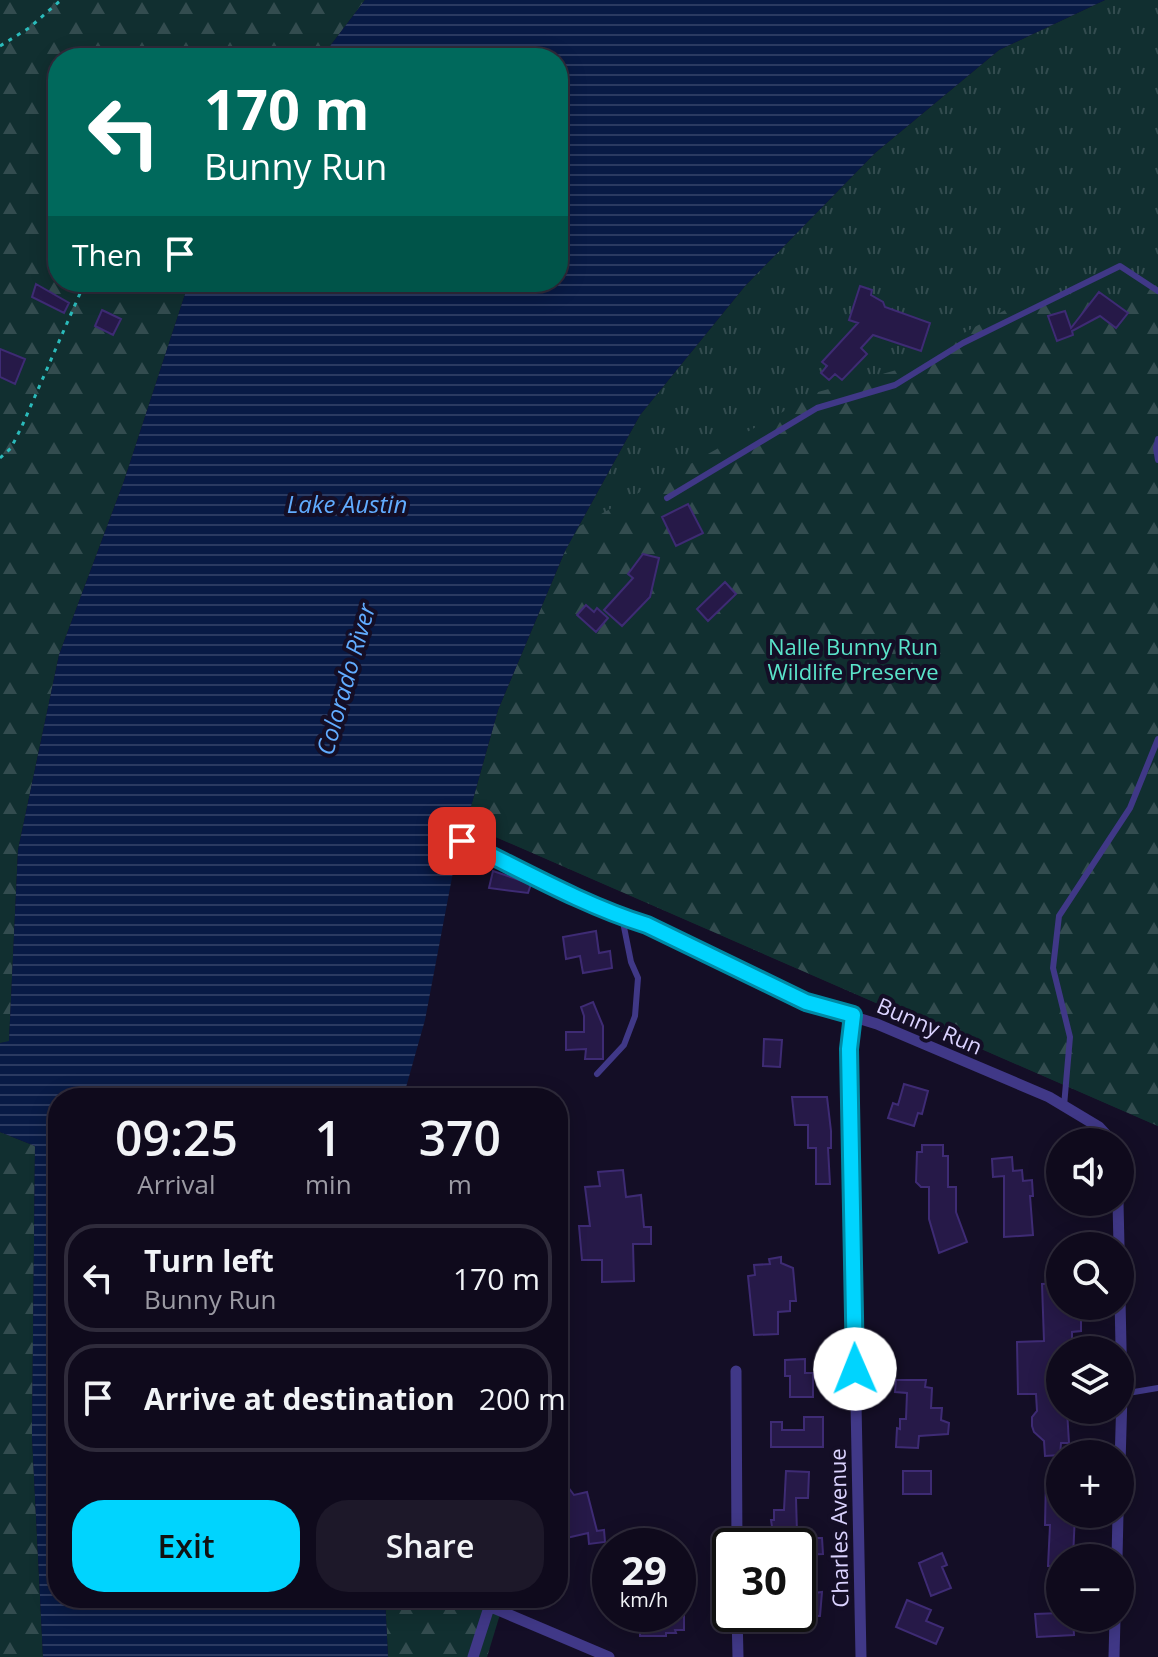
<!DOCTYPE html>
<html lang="en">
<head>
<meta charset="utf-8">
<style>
  :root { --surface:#0f0a1c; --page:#1d1829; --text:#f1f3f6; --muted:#9b9aa3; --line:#2f2b3b; --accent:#00d4fe }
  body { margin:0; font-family:"Open Sans",sans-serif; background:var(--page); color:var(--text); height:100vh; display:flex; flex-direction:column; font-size:30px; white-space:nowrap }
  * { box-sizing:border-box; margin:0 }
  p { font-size:26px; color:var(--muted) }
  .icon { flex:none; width:44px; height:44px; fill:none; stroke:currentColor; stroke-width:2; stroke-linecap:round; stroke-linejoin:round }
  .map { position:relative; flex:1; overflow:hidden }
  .details { position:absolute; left:48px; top:1088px; width:520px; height:520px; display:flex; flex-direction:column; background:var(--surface); border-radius:32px; box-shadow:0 4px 20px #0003,0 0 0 2px var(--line) }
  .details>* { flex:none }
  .top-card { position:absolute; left:48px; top:48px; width:520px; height:244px; border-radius:32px; box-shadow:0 4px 20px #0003,0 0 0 2px var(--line); background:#00695c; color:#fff; overflow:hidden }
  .controls { position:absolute; left:1046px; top:1128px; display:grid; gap:16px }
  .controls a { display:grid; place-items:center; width:88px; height:88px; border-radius:50%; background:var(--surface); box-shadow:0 4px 20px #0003,0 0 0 2px var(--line); font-size:40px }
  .speed { position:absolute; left:592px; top:1528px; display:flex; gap:16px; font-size:40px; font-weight:700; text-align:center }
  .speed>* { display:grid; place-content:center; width:104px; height:104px; border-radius:50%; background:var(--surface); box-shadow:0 4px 20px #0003,0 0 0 2px var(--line); line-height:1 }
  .speed small { font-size:20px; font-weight:400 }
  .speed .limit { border:4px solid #111; border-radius:12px; background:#fff; color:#111 }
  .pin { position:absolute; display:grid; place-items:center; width:68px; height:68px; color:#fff; margin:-34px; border-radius:16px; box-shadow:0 4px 12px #0006 }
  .me { position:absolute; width:88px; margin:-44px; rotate:359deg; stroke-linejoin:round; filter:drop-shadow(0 0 6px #0008) }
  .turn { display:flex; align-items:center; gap:28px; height:168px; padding:0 24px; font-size:36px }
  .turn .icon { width:104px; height:104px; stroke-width:2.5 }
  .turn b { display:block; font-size:56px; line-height:68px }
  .then { display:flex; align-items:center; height:76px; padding:0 24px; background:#0003; gap:16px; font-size:30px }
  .eta { display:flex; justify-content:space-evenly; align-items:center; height:136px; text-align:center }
  .eta b { font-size:48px; font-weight:600; line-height:56px }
  .cta { display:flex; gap:16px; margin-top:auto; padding:16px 24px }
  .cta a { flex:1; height:92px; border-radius:32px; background:var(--accent); color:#111; font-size:32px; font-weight:600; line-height:92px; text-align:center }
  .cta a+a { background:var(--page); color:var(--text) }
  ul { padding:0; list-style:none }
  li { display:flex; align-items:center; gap:24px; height:108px; margin:0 16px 12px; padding:0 8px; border:4px solid var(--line); border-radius:32px }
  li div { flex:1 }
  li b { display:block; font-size:30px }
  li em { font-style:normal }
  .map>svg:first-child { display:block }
  .grass { fill:url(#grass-tufts) }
  .forest { fill:url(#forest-firs) }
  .water { fill:url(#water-rules) }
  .building { fill:#261948; stroke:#3e2b74; stroke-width:2 }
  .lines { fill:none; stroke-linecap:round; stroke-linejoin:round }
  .path { stroke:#2bbbbb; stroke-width:3; stroke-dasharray:4 6; stroke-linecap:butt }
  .lane { stroke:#403887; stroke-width:6 }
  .street { stroke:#403887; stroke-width:11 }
  .route-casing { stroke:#008aa5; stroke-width:20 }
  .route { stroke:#00d4fe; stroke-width:14 }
  .labels { text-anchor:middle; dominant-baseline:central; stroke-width:8; stroke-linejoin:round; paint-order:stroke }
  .park-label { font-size:22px; fill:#5ae4ca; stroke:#140e26 }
  .street-label { font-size:22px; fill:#dbd3ff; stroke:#140e26 }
  .water-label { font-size:24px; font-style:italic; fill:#61acff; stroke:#140e26 }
</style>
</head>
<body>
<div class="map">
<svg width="1158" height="1657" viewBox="0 0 1158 1657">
  <defs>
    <pattern id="grass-tufts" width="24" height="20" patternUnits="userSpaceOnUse" patternTransform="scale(2)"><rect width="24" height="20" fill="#112f30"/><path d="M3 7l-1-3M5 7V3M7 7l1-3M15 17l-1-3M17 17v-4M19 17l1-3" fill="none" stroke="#334c4f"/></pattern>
    <pattern id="forest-firs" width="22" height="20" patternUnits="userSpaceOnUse" patternTransform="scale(2)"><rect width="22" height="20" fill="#112f30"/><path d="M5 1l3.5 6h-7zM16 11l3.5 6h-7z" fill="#334c4f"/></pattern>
    <pattern id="water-rules" width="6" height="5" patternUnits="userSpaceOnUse" patternTransform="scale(2)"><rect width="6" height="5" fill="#081a45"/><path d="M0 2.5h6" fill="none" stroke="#2b3a61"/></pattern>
  </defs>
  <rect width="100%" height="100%" fill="#140e26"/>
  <path class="grass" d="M1105 0H1158V1126L466 824 565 551 640 415 745 286 875 153 999 50Z"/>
  <path class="forest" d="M0 0H365L321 58H58V282H189L124 481 59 655 18 850 9 1042 0 1043Z
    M1158 284V1126L466 824 498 710 565 551 578 527 818 392 900 369 1021 301 1136 296Z
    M0 1132 35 1146 32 1436 43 1657H0Z
    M385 1598H505L487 1657H388Z"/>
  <path class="water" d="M365 0H1105L999 50 875 153 745 286 640 415 565 551 498 710 454 867 425 1020 403 1098H58V1598H385L388 1657H43L32 1436 35 1146 0 1132V1043L9 1041 18 850 59 655 124 481 189 282H558V58H321Z"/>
  <path class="building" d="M36 284 69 303 64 313 32 297Z
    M860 286 872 290 871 295 883 302 885 307 930 323 921 351 873 335 861 348 867 354 842 380 835 374 829 380 821 373 827 366 822 362 858 323 849 320Z
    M1099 292 1128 313 1116 328 1100 316 1072 331 1073 335 1057 341 1048 316 1065 311 1071 328Z
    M102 310 121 319 113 335 95 326Z
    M0 349 25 359 15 384 0 377Z
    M688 504 703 533 676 546 662 517Z
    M643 554 659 558 650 597 622 626 604 610 633 578 628 574Z
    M725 582 736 594 708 621 697 609Z
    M586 605 594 612 597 608 608 618 596 632 577 615Z
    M493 871 531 884 528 893 489 888Z
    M596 931 599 953 610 951 612 968 583 973 580 956 566 959 563 937Z
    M593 1002 603 1026V1059H585L586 1049 566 1050V1032H584V1016L581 1007Z
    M764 1039 782 1040 780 1067 763 1066Z
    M904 1084 928 1091 922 1114 918 1113 914 1126 888 1118 893 1103 898 1105Z
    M792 1097H827L831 1131V1148H828L830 1184H816V1148H808V1125H795Z
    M922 1145H943V1156H948V1187H956V1212L967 1242 939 1253 929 1219V1187H921L916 1182 917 1152H922Z
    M1012 1157 1013 1171 1022 1170 1023 1181 1032 1180 1033 1196H1030L1033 1235 1004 1237V1176L993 1177 992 1159Z
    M623 1170 626 1197 641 1195 644 1227H651V1244H633L634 1281 602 1282V1260H582L579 1226H590L585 1187 600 1186 598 1172Z
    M781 1257V1263L793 1268 796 1301H790V1311L778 1312V1334L754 1335 748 1276 755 1275 754 1265 770 1264 769 1259Z
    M1060 1283V1306H1078L1081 1308V1331L1072 1332V1350H1060V1370H1056L1057 1401H1060V1410H1067L1069 1443H1061L1060 1455 1045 1456 1044 1441 1034 1432 1032 1426V1417L1037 1411 1036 1394H1018L1017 1342 1044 1341 1042 1284Z
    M805 1359V1373H813V1397H790V1376H785V1360Z
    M896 1380H926L925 1387 932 1388 931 1408H942L941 1420 949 1423 948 1434 919 1436 918 1448 896 1447 897 1428 900 1429V1419H906L907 1393 895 1392Z
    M804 1417H823V1447H771V1422H782V1430H804Z
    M786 1471 809 1472 808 1498H796L797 1533H800V1538H822L823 1554 798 1555V1546H775L771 1520H774V1510H784Z
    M903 1471H931V1494H903Z
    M1046 1478H1060V1514H1075L1073 1558H1060V1567L1048 1566 1050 1525H1045Z
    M568 1487 574 1495 587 1492 597 1531 604 1530 605 1542 589 1544 588 1533 558 1540V1490Z
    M942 1553 947 1565 942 1567 951 1588 931 1596 919 1563Z
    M814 1582V1593L822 1592 820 1616H812L813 1625 793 1626 792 1614H798V1583Z
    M907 1600 931 1610 926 1621 943 1628 936 1644 896 1627Z
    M1060 1613V1618H1073L1074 1635 1037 1637 1035 1614Z
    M640 1614H684V1630H675L676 1633H666V1636H640Z"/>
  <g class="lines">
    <path class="path" d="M0 46 29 28 61 0
      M0 458 11 448 22 426 85 282"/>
    <path class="lane" d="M1158 439 1156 448 1158 460
      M667 498 817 408 895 385 963 343 1120 266 1158 291
      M597 1074 624 1045 635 1016 638 978 631 962 622 917
      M1064 1106 1070 1037 1053 968 1059 916 1130 808 1158 739
      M1122 1394 1158 1388"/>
    <path class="street" d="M462 841 580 898 647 925 806 1002 877 1024 1049 1097 1099 1127 1113 1142
      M853 1015 849 1049 861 1657
      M1118 1202 1119 1246
      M1120 1299 1122 1394 1120 1464
      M736 1371 737 1546
      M1117 1558 1118 1514
      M491 1607 609 1657
      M737 1614 738 1657
      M473 1657 492 1598
      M1114 1657 1115 1618"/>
  </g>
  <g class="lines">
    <defs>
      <path id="route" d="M462 841C522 870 583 905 647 925L806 1002 853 1015 849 1049 855 1369"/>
    </defs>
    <use href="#route" class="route-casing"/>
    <use href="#route" class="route"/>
  </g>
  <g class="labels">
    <g class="park-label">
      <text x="853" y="646">Nalle Bunny Run<tspan x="853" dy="25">Wildlife Preserve</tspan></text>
    </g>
    <g class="street-label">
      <text transform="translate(930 1025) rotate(23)">Bunny Run</text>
      <text transform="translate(838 1528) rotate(-91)">Charles Avenue</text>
    </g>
    <g class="water-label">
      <text x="347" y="503">Lake Austin</text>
      <text transform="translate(345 679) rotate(-74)">Colorado River</text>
    </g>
  </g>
</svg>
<div class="controls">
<a><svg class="icon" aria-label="sound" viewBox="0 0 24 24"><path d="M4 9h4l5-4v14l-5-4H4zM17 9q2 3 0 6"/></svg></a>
<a><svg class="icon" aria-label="search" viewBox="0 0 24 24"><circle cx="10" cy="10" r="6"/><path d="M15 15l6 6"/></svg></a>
<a><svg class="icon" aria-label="layers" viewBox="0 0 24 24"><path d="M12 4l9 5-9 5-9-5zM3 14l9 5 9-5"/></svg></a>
<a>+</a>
<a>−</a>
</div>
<div class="speed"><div>29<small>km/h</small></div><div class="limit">30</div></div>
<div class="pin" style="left:462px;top:841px;background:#d93025"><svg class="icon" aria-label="arrive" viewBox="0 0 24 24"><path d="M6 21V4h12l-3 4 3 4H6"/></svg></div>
<svg class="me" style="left:855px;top:1369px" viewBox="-20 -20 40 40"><circle r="19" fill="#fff"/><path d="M0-13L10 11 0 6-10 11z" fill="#00d4fe"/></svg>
<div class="top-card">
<div class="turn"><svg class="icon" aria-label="left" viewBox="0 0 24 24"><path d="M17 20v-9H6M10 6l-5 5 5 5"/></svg><div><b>170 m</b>Bunny Run</div></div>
<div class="then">Then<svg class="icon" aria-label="arrive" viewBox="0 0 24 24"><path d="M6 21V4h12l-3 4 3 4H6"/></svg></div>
</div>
<section class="details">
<div class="eta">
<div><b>09:25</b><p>Arrival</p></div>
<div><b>1</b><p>min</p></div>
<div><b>370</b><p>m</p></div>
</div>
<ul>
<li><svg class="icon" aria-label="left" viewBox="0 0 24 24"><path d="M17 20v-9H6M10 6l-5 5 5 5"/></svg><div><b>Turn left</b><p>Bunny Run</p></div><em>170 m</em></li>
<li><svg class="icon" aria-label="arrive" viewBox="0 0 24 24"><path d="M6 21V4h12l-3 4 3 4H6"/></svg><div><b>Arrive at destination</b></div><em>200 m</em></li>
</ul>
<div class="cta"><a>Exit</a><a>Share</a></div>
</section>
</div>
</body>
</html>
